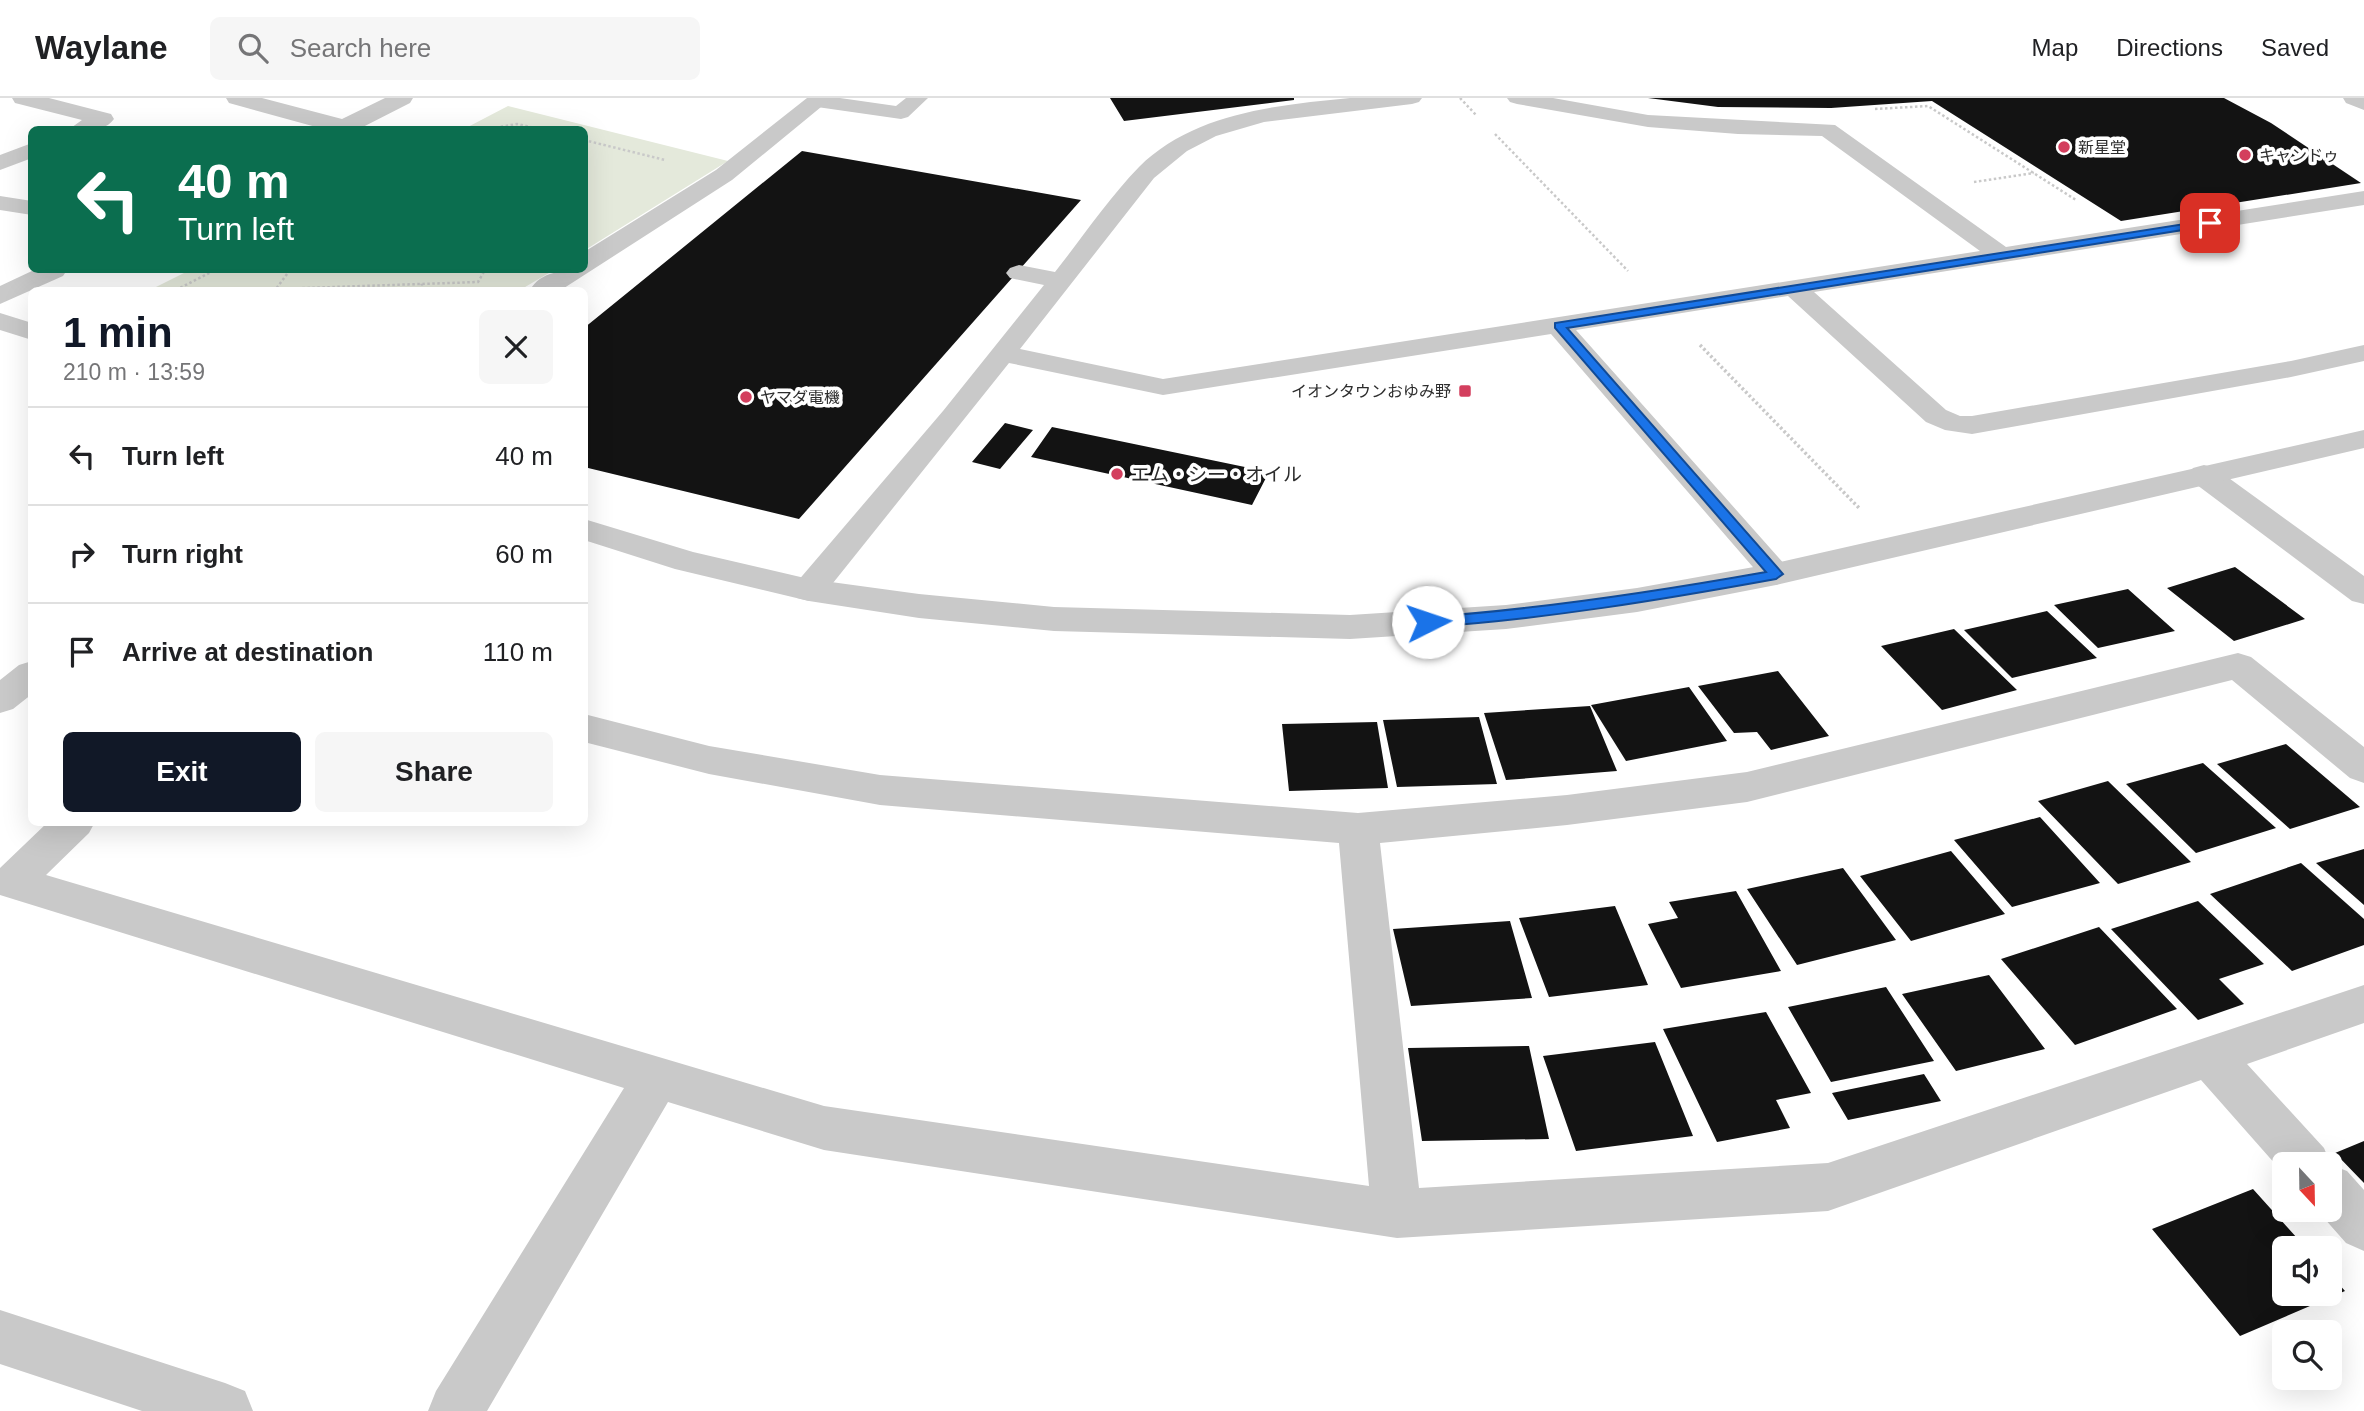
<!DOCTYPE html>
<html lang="en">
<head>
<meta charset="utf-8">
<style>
  :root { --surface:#fff; --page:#f6f6f6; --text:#202124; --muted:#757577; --line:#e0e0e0; --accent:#111827 }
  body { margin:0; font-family:Arial,"Noto Sans JP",sans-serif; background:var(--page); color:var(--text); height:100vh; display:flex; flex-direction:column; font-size:26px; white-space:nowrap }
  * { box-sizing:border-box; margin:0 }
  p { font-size:23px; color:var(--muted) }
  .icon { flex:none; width:38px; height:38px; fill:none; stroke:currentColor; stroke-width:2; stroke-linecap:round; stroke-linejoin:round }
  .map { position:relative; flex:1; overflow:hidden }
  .sheet { position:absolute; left:28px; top:189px; width:560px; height:539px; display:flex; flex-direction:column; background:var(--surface); border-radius:10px; box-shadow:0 7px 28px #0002 }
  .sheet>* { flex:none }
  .hud { position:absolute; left:28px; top:28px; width:560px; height:147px; border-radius:10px; box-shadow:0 7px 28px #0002; background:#0b6e4f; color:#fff; overflow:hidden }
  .needle { width:46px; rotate:158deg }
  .controls { position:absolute; left:2272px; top:1054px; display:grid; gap:14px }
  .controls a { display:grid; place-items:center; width:70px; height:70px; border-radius:10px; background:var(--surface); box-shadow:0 7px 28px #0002; font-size:35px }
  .pin { position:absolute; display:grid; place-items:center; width:60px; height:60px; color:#fff; margin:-30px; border-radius:14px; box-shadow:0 4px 10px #0006 }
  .me { position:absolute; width:77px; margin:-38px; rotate:86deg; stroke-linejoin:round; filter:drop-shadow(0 0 5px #0008) }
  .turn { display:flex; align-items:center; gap:24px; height:147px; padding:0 35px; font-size:32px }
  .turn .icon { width:91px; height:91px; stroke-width:2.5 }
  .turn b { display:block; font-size:49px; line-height:60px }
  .round { display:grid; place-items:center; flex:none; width:74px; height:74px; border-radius:10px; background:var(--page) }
  .overview { display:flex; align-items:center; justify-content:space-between; height:119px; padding:0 35px }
  h1 { font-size:42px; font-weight:800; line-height:52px; color:var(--accent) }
  .primary-button { display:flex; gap:14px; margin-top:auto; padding:14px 35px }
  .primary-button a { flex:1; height:80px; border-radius:10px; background:var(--accent); color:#fff; font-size:28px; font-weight:800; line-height:80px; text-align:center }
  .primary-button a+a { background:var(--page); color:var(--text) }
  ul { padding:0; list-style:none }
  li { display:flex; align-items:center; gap:21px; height:98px; padding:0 35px; border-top:2px solid var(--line) }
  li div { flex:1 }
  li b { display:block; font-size:26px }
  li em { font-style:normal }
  header { display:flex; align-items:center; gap:42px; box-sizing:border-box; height:98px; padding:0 35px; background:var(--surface); border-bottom:2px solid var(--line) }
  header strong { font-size:33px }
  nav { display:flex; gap:38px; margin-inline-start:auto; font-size:24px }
  .search { width:490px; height:63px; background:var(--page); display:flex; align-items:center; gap:18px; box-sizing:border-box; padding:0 24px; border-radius:10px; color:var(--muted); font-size:26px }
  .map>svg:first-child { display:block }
  .green { fill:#e4e9db }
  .building { fill:#131313 }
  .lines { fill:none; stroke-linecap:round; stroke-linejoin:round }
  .path-far1 { stroke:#c9c9c9; stroke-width:2.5; stroke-dasharray:2.5 2.5; stroke-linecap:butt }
  .path { stroke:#c9c9c9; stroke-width:3.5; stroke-dasharray:2.5 2.5; stroke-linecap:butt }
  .service { fill:#c9c9c9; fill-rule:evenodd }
  .minor { fill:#c9c9c9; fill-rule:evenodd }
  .tertiary { fill:#c9c9c9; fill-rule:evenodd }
  .route { fill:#1a73e8; stroke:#114b97; stroke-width:2 }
  .poi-dot { fill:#d33f5e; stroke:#fff; stroke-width:2.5 }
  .labels { text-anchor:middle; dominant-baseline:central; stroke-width:7; stroke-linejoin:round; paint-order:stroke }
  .far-poi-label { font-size:16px; fill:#2c2c2c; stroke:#fff; text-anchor:start }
  .poi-label { font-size:19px; fill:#2c2c2c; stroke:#fff; text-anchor:start }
</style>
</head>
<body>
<header>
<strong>Waylane</strong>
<div class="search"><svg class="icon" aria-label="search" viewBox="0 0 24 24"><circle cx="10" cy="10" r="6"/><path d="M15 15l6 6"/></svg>Search here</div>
<nav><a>Map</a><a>Directions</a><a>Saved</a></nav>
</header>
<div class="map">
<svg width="2364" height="1313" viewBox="0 0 2364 1313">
  <rect width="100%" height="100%" fill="#fff"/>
  <path class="green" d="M508 8 728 63 585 152 584 32H462Z
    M190 172H554L520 192H150Z"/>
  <path class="building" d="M1110 0H1294V2L1124 23Z
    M1648 0H2224L2271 25 2361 85 2121 123 1932 3 1831 10 1718 9Z
    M802 53 1081 102 799 421 584 369V230Z
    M1005 325 1033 332 1000 371 972 364Z
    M1052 329 1269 374 1252 407 1031 359Z
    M2235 469 2305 521 2234 543 2167 490Z
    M2128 491 2175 533 2098 550 2054 507Z
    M2047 513 2097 560 2012 580 1964 532Z
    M1954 531 2017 592 1942 612 1881 548Z
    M1778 573 1829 638 1771 652 1757 634 1734 635 1698 588Z
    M1689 589 1727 643 1626 663 1591 607Z
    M1590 608 1617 673 1506 682 1484 615Z
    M1479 619 1497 686 1397 689 1383 622Z
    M1377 624 1388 690 1289 693 1282 626Z
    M2286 646 2360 709 2290 731 2217 666Z
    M2203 665 2276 730 2196 755 2126 686Z
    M2108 683 2191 764 2118 786 2038 703Z
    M2040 719 2100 785 2012 809 1954 742Z
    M2364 751V807L2316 765Z
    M1951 753 2005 816 1911 843 1860 778Z
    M2301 765 2364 821V847L2292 873 2210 796Z
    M1843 770 1896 842 1797 867 1747 791Z
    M1736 793 1781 873 1681 890 1648 826 1678 820 1669 804Z
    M2198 803 2264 866 2219 881 2244 906 2198 922 2111 831Z
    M1615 808 1648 887 1549 899 1519 820Z
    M1510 823 1532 900 1411 908 1393 831Z
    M2099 829 2177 911 2075 947 2001 861Z
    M1989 877 2045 951 1956 973 1902 896Z
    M1886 889 1934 963 1831 984 1788 909Z
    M1766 914 1811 995 1776 1002 1790 1030 1717 1044 1663 931Z
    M1655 944 1693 1038 1576 1053 1543 958Z
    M1529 948 1549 1041 1422 1043 1408 950Z
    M1924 976 1941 1003 1848 1022 1832 995Z
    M2364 1043V1085L2335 1055Z
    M2253 1091 2306 1150H2284V1195H2329V1175L2345 1193 2240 1238 2152 1131Z"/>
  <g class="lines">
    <path class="path-far1" d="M1460 0 1477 18
      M1875 11 1928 8 2076 102
      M481 32 517 26 544 32
      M1495 36 1628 173
      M584 42 665 62
      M1974 84 2034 75
      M290 172 276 191 478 184 485 172
      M176 192 215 172
      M419 192 422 186"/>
    <path class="path" d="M1700 247 1860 411"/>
    <path class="service" d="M809 0H840L896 8 906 0H928L908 19 901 21 817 9 810 7 807 3Z
      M1350 0H1422L1419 4 1412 6 1264 24 1216 38 1187 53 1154 80 1020 251 1163 281 1980 153 1822 38 1738 36 1648 29 1517 6 1510 4 1507 0H1553L1648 17 1835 27 2006 149 2364 93V107L1814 194 1946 312 1960 318H1972L2291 263 2364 247V263L2291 279 1972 336 1945 332 1926 324 1788 198 1576 232 1787 469 1792 476 1787 483 1776 487 1765 483 1551 236 1163 297 1009 265 821 500 809 503 797 500 793 492 797 484 943 313 1044 187 1010 180 1006 175 1010 170 1019 167 1055 174C1082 140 1108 101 1139 69 1193 15 1277 7 1350 0Z"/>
    <path class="minor" d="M12 0H49L111 16 114 21C104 35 84 32 68 32L82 22 15 5Z
      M226 0H262L342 21 385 0H413L410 5 357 32H327L229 5Z
      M807 0H832L732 82 561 192H530C541 173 564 172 584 172V154L716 72Z
      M32 45V60L0 72V57Z
      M0 98 32 103V117L0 112Z
      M34 172H67L63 178 0 206V188Z
      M2204 367 2215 370 2364 478V506L2352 503 2193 384 2188 377 2193 370Z
      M2238 555 2251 559 2364 649V685L2350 680 2232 582 1747 704 1567 727 1380 745 1419 1090 1828 1065 2364 887V925L2247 966 2324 1050 2331 1067 2347 1073 2364 1092V1153L2346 1145 2316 1111H2329V1066H2284V1076L2201 982 1828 1113 1397 1140 824 1052 668 1004 487 1313H428L436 1293 624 990 0 797V770L48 724H95L89 735 46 777 824 1008 1369 1088 1339 745 880 707 709 676 584 644V616L709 648 880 677 1358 715 1567 697 1747 674Z
      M32 563V596L13 611 0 615V582L19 567Z
      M0 1212 225 1285 245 1293 253 1313H142L0 1266Z"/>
    <path class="tertiary" d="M2343 0H2364V12L2346 5Z
      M0 215 32 225V242L0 232Z
      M2364 332V350L1776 487 1637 514 1506 531 1350 541 1054 533 919 520 809 503 675 471 584 442V421L693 454 809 481 919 496 1054 509 1350 517 1506 507 1637 490 1776 465Z"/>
  </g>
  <path class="route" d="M2210 122 2215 125 2214 127 1567 230 1783 476 1776 481C1660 502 1546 521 1428 529L1421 524 1428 519C1542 511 1654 494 1766 474L1555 230V225Z"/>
  <g class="poi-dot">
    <circle cx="2064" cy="49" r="7"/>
    <circle cx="2245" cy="57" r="7"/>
    <rect x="1458" y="286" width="14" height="14" rx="3.5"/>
    <circle cx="746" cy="299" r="7"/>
    <circle cx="1117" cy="376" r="7"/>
  </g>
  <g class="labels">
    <g class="far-poi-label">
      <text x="2078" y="49">新星堂</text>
      <text x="2259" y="57">キャンドゥ</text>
      <text x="1451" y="293" text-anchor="end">イオンタウンおゆみ野</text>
      <text x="760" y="299">ヤマダ電機</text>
    </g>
    <g class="poi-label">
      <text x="1131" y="376">エム・シー・オイル</text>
    </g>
  </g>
</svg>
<div class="controls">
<a><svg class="needle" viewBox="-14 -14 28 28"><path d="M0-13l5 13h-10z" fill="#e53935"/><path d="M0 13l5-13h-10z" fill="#757577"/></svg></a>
<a><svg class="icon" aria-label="sound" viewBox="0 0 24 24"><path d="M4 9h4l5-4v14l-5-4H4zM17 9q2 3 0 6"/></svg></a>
<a><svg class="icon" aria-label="search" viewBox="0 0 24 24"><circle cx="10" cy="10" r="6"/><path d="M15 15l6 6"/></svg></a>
</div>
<div class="pin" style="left:2210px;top:125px;background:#d93025"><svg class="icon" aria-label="arrive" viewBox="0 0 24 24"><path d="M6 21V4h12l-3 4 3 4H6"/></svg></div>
<svg class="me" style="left:1428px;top:524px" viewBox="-20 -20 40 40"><circle r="19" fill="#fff"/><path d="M0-13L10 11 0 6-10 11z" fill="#1a73e8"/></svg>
<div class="hud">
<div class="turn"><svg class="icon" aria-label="left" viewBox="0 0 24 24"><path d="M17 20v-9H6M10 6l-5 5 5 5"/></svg><div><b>40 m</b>Turn left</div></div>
</div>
<section class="sheet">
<div class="overview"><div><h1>1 min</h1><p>210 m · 13:59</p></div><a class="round"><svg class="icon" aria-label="close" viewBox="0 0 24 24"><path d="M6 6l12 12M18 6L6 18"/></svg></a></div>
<ul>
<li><svg class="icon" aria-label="left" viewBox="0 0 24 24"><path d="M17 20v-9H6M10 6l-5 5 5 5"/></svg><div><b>Turn left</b></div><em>40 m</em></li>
<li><svg class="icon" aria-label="right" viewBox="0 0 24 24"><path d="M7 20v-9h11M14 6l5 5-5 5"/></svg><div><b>Turn right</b></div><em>60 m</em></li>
<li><svg class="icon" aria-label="arrive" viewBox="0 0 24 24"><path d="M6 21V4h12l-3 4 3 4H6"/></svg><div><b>Arrive at destination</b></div><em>110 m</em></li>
</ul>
<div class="primary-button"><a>Exit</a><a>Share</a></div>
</section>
</div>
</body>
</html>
